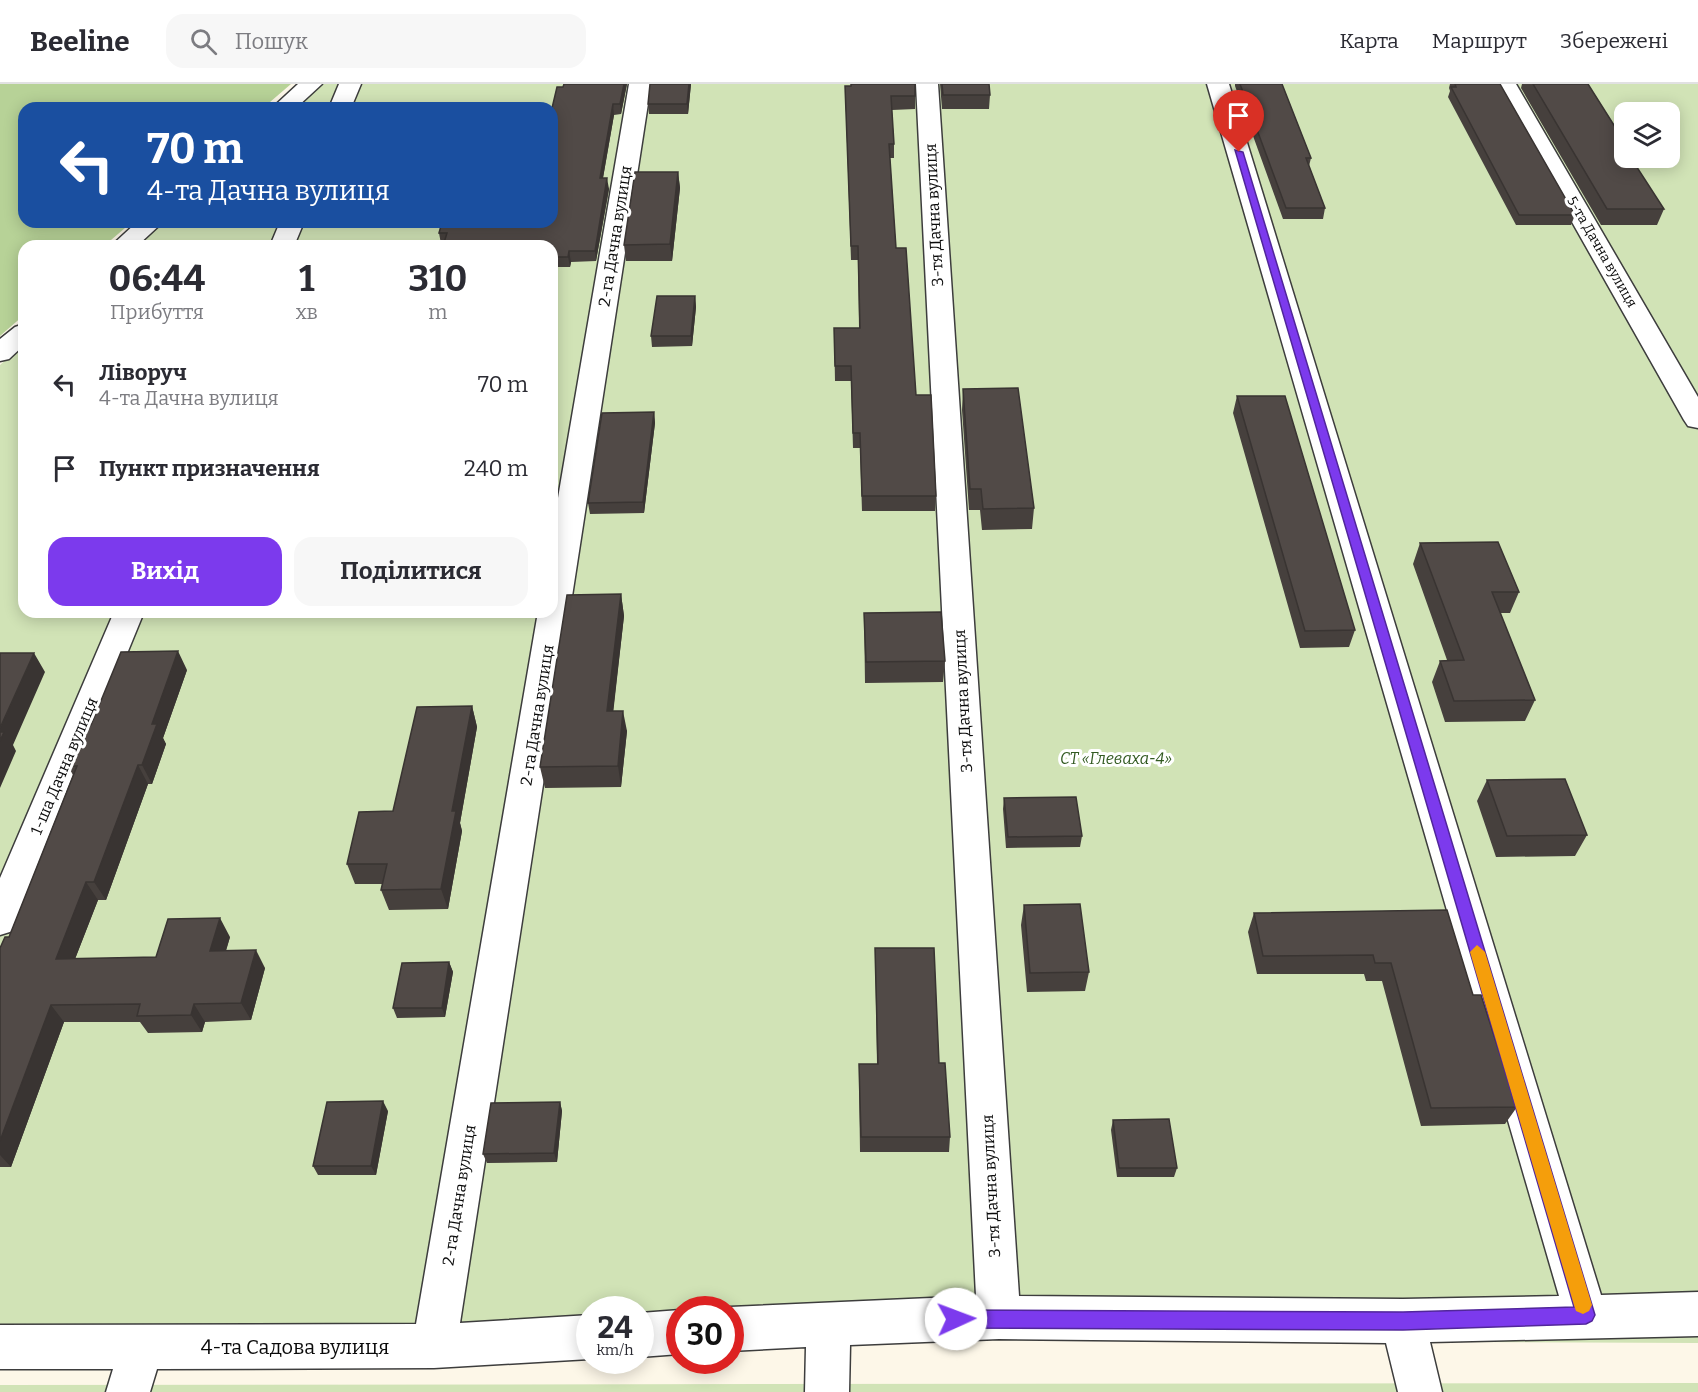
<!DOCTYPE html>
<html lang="uk">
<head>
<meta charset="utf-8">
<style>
  :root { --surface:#fff; --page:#f7f7f7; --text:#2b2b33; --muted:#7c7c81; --line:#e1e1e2; --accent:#7c3aed }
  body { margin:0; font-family:Bitter,serif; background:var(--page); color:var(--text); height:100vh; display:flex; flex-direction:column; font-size:22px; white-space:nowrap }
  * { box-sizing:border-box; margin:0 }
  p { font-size:20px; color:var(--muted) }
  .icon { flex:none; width:33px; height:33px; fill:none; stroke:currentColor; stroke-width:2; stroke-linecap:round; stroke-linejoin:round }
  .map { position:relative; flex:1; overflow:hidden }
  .drawer { position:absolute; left:18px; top:156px; width:540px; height:378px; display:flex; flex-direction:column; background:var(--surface); border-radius:18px; box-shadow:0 3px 15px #0003 }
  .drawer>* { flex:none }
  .banner { position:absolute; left:18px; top:18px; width:540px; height:126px; border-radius:18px; box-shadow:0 3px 15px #0003; background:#1a4fa0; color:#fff; overflow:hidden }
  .tools { position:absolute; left:1614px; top:18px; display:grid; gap:12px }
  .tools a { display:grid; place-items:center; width:66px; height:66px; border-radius:12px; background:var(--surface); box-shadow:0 3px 15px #0003; font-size:30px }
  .speed { position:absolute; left:576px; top:1212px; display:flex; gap:12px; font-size:30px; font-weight:700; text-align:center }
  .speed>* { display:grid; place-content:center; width:78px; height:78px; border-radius:50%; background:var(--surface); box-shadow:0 3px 15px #0003; line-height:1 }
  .speed small { font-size:15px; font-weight:400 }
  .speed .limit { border:9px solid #d22; background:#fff; color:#111 }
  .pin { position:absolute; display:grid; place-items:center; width:51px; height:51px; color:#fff; margin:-62px -26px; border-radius:50% 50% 50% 0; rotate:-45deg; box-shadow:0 0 6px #0007 }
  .pin .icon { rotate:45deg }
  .me { position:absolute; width:66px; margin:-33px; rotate:88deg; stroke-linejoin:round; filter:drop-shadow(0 0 4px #0008) }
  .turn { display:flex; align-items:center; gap:21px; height:126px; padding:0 30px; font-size:27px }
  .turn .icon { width:78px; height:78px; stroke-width:2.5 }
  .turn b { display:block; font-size:42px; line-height:51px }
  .eta { display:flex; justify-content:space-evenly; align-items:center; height:102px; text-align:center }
  .eta b { font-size:36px; font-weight:700; line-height:42px }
  .primary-button { display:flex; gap:12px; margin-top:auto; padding:12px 30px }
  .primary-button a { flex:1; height:69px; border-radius:18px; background:var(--accent); color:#fff; font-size:24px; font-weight:700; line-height:69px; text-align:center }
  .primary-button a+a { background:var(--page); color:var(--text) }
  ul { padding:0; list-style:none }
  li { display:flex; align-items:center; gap:18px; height:84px; padding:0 30px }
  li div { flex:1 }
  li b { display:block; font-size:22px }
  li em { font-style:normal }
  header { display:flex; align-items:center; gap:36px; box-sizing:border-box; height:84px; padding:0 30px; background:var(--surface); border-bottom:2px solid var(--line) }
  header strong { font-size:28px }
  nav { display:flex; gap:33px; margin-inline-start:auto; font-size:21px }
  .search { width:420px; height:54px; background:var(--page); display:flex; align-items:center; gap:15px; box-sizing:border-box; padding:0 21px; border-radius:18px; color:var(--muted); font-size:22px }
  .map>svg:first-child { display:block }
  .green { fill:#d1e3b6; fill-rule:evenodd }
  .forest { fill:#b7d297 }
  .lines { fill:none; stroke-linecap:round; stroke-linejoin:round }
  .minor-casing { stroke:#3d3d3d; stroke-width:3 }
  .minor { fill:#fff; fill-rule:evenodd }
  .wall { fill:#46403d }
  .shaded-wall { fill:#393432 }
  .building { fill:#514a47; stroke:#393432; stroke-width:1.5 }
  .route { fill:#7c3aed; stroke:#51269a; stroke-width:1.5 }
  .slow { fill:#f59e0b }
  .labels { text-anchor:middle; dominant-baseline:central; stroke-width:6; stroke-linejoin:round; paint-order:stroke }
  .far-street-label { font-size:14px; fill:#0a0a0a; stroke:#fff }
  .street-label { font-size:16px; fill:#0a0a0a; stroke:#fff }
  .park-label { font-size:16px; font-style:italic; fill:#325a21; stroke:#fff }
  .near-street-label { font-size:20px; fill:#0a0a0a; stroke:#fff }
</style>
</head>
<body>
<header>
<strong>Beeline</strong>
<div class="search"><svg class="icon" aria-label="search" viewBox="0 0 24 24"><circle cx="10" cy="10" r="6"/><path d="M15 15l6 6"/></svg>Пошук</div>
<nav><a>Карта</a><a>Маршрут</a><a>Збережені</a></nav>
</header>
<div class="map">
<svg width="1698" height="1308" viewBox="0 0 1698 1308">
  <rect width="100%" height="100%" fill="#fdf7e8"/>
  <path class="green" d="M314 0H1698V1259L731 1255 730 1226H680L679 1255H641L640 1226H590L589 1255 0 1252V281L24 259V528H552V162H133L159 138H552V24H287ZM1624 28H1670V74H1624Z
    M1698 1299V1308H0V1301Z"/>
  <path class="forest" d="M0 0H291L263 24H24V138H132L104 162H24V231L0 252Z"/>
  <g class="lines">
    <defs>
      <path id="minor" d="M298 0H322L296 24H272Z
        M339 0H361L351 24H329Z
        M629 0H651L460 1239 590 1231V1275L434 1284 157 1285 150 1308H106L113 1285H0V1241L416 1240 538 528H552V449Z
        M916 0H938L1019 1212 1403 1215 1559 1212 1207 0H1229L1601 1211 1698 1208V1252L1430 1258 1442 1308H1398L1386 1259 999 1255 850 1261 849 1308H805L806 1263 730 1267V1226H724L730 1223 976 1212Z
        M1494 0H1516L1698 313V344L1688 342 1684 336Z
        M137 138H163L137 162H111Z
        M280 138H304L294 162H270Z
        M24 240V261L9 275 0 277V255L15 243Z
        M114 528H144L18 836 13 847 0 851V794Z
        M680 1226V1270L640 1273V1229Z"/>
    </defs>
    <use href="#minor" class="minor-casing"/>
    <use href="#minor" class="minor"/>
  </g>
  <path class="wall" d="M627 0 621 30 614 31 603 94 609 105 596 177 571 178 570 183H552V162L441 160 439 149 552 138 563 3Z
    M691 0 688 30H649L648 20Z
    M940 0H989L990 11 989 25H942Z
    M1235 0H1282L1311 74 1309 82 1325 124 1323 135H1283L1235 2Z
    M1450 0H1500L1575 131 1571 141H1516L1448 13 1450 7 1449 4Z
    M1522 0H1588L1624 57V74L1664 125 1657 141H1601L1521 4Z
    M845 2 915 12V25L892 26 894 60V74H890L896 164 916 311 936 412 935 427H862L860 364H853L851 297H835L834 244H859L858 176H851Z
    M678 88 680 104 672 177H626L624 161Z
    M695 212 696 223 692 262 652 263 651 252Z
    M963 305 1034 424 1032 445 982 446 980 426H969L962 326Z
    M1237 312 1355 546 1349 563 1300 564 1233 329Z
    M654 328 655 339 644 429 590 430 588 419Z
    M1420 459 1519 508 1510 529H1500L1535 616 1525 637 1445 638 1432 598 1440 577 1447 576 1413 480Z
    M621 510 624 532 613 627 627 647 621 703 545 704 540 683Z
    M864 529 945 577 943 598 865 599Z
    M187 586 163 654 166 660 152 700H148L106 816H98L75 875 156 873 230 853 226 867 265 884 251 936 205 938 202 948 148 949 140 938H64L11 1083H0V864L9 853 73 691 68 682 91 641Z
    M472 622 477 643 460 739 462 747 448 825 389 826 381 806 383 800H355L347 780 393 727Z
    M1487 696 1587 751 1575 772 1496 773 1477 717Z
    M1004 714 1082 752 1080 763 1006 764 1003 725Z
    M1024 821 1089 888 1085 907 1027 908 1021 841Z
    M1447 826 1473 911 1517 1023 1505 1040 1421 1042 1382 897H1366L1364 890H1257L1248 848 1254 829Z
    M875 864 939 979 950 1053 949 1068H860L859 996 877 980Z
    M449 878 453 888 445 933 397 934 393 924Z
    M560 1018 562 1027 557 1078 487 1079 483 1070Z
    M388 1027 376 1091H318L313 1082Z
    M1113 1036 1177 1084 1174 1093H1117L1111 1046Z"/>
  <path class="shaded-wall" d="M624 0H627L621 30 620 20Z
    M689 0H691L688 30 687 20Z
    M613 20 614 31 601 105 600 94Z
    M678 88 680 104 672 177 670 160Z
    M607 94 609 105 596 177 595 167Z
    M569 167 571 178 570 183 568 173Z
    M695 212 696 223 692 262 691 252Z
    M654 328 655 339 644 429 643 418Z
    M621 510 624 532 611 648 607 627Z
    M178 567 187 586 163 654 166 660 152 700 142 681 152 640Z
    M34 569 45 588 13 661 16 667 0 704V644Z
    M472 622 477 643 460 739 462 747 448 825 441 805 452 727Z
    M623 627 627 647 621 703 618 682Z
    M138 681 148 700 106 816 94 798Z
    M86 798 98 816 68 893 56 875Z
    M220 834 230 853 220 885 210 867Z
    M256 866 265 884 251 936 241 919Z
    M449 878 453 888 445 933 442 924Z
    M194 920 205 938 202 948 191 931Z
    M51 921 64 938 11 1083 0 1071V1057Z
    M383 1017 388 1027 376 1091 371 1082Z
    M560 1018 562 1027 557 1078 554 1069Z"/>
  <path class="building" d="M564 0H624L620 20H613L600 94H607L595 167H569L568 173H552V162H443L447 149H439L442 138H552V24L557 3H563Z
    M650 0H689L687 20H648Z
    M851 0H915V12H891L894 60H889L896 164H906L916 311H931L936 412H862L860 349H853L851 282H835L834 244H860L858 162H851L845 2H851Z
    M942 0H989L990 11H943Z
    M1240 0H1282L1311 74H1306L1325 124H1286Z
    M1455 0H1500L1575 131H1519L1451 3H1456Z
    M1533 0H1588L1624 57V59H1622L1624 64V74H1631L1664 125H1607Z
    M635 88H678L670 160 624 161Z
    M657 212H695L691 252H651Z
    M1018 304 1034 424 983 425 981 405H970L963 305Z
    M1237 312H1285L1355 546 1305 547Z
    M654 328 643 418 588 419 602 329Z
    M1498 458 1519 508H1492L1535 616 1454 617 1440 577 1464 576 1420 459Z
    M24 486V494H20Z
    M621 510 607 627H623L618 682 540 683 567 511Z
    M941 528 945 577 866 578 864 529Z
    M178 567 152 640H157L142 681H138L94 798H86L56 875 156 873 168 835 220 834 210 867 256 866 241 919 194 920 191 931 137 932 140 920 51 921 0 1057V864L5 853H9L77 682H68L84 641H91L121 568Z
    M0 569H34L0 644Z
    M472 622 452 727H456L441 805 381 806 387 780H347L359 728 393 727 417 623Z
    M0 648H4L0 657Z
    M1565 695 1587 751 1507 752 1487 696Z
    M1076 713 1082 752 1008 753 1004 714Z
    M1080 820 1089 888 1030 889 1024 821Z
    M1447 826 1473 911H1481L1517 1023 1431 1024 1391 879H1375L1373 871 1263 872 1254 829Z
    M875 864H934L939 979H945L950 1053H861L859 980H878Z
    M449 878 442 924H393L402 879Z
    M383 1017 371 1082H313L327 1018Z
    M560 1018 554 1069 483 1070 491 1019Z
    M1169 1035 1177 1084H1119L1113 1036Z"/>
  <path class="route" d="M1235 66 1243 68 1595 1231 1592 1237 1586 1240 1403 1246 956 1244 950 1241 947 1235 950 1228 956 1226 1403 1228 1574 1223Z"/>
  <path class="slow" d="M1477 861 1485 868 1592 1221 1589 1227 1583 1230 1576 1227 1574 1221 1470 868Z"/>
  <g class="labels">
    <g class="far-street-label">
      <text transform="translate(1602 168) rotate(60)">5-та Дачна вулиця</text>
    </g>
    <g class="street-label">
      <text transform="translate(934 131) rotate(-93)">3-тя Дачна вулиця</text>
      <text transform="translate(615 152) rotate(-81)">2-га Дачна вулиця</text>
      <text transform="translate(963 617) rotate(-93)">3-тя Дачна вулиця</text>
      <text transform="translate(537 631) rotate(-81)">2-га Дачна вулиця</text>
      <text transform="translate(64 682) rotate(-67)">1-ша Дачна вулиця</text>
      <text transform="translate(991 1102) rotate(-93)">3-тя Дачна вулиця</text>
      <text transform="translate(459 1111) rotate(-81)">2-га Дачна вулиця</text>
    </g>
    <g class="park-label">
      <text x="1116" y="674">СТ «Глеваха-4»</text>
    </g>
    <g class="near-street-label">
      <text x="295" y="1263">4-та Садова вулиця</text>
    </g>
  </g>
</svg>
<div class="tools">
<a><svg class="icon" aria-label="layers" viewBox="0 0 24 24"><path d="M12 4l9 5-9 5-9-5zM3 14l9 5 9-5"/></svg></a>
</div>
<div class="speed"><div>24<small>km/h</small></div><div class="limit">30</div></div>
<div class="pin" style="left:1239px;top:68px;background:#d93025"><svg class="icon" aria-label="arrive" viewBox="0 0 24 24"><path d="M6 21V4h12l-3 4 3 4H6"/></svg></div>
<svg class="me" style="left:956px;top:1235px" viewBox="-20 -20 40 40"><circle r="19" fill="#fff"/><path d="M0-13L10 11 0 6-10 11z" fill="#7c3aed"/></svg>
<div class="banner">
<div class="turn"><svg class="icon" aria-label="left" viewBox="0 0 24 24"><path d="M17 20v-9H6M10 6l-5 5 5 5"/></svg><div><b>70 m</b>4-та Дачна вулиця</div></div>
</div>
<section class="drawer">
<div class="eta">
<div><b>06:44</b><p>Прибуття</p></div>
<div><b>1</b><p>хв</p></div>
<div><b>310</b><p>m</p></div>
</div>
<ul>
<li><svg class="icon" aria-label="left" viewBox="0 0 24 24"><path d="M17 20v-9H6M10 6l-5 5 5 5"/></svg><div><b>Ліворуч</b><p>4-та Дачна вулиця</p></div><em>70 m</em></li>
<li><svg class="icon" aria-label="arrive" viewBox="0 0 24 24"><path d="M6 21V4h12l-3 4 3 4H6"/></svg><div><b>Пункт призначення</b></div><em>240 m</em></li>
</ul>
<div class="primary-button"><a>Вихід</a><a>Поділитися</a></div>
</section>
</div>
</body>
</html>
